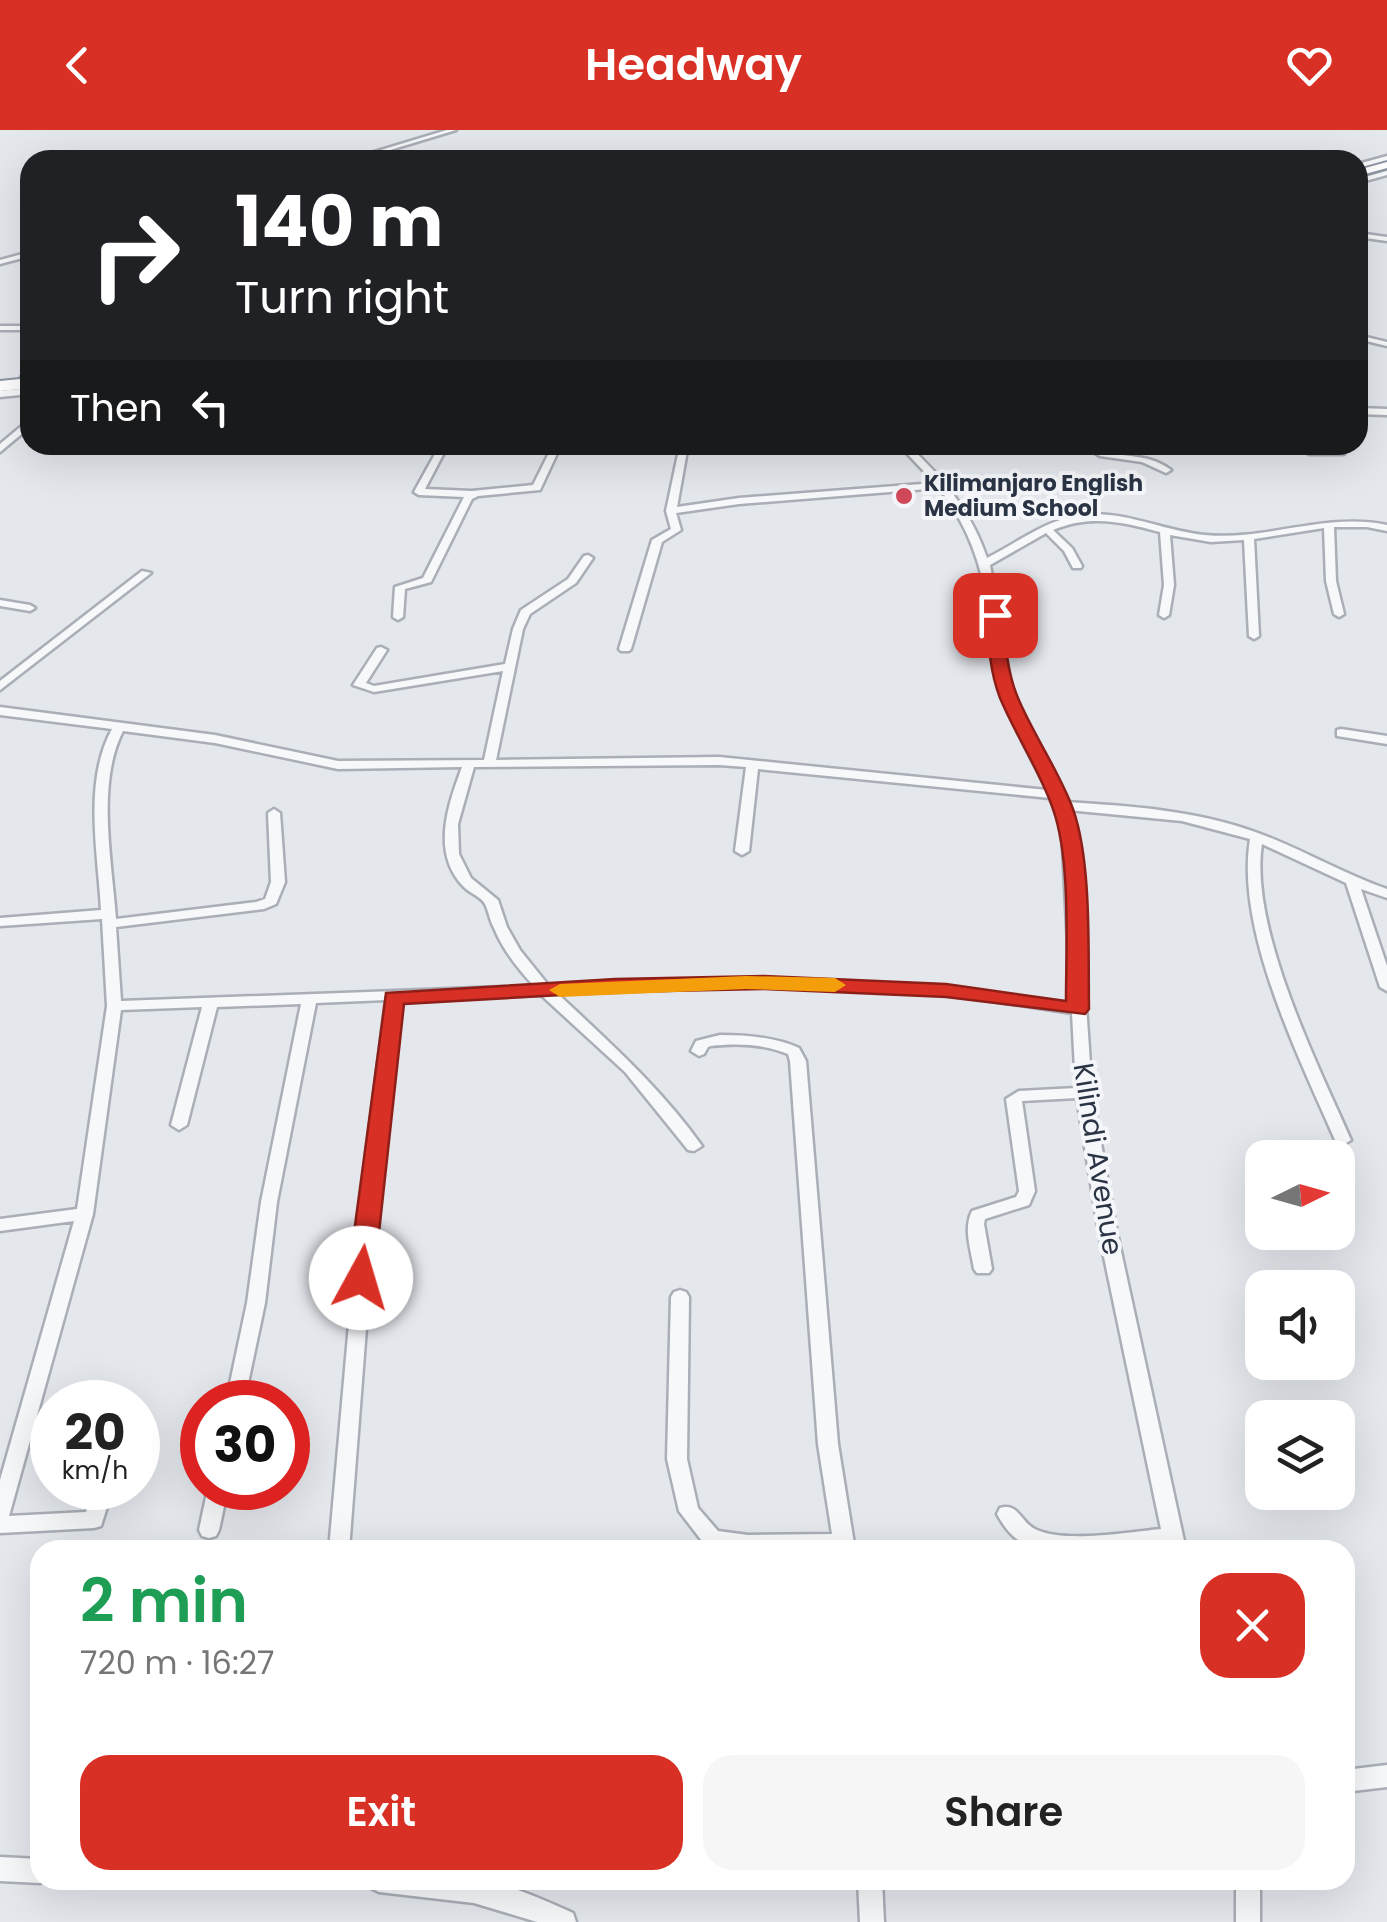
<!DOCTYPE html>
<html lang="en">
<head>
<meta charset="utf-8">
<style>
  :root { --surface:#fff; --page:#f6f6f6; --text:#222; --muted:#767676; --accent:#d93025 }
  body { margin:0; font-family:Poppins,sans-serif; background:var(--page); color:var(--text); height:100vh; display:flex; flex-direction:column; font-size:38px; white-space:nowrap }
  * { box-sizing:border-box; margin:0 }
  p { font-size:32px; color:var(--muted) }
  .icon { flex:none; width:55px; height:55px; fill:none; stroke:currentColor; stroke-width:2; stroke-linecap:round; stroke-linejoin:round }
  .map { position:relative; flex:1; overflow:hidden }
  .details { position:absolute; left:30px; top:1410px; width:1325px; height:350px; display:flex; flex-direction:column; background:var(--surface); border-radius:30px; box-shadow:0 10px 40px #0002 }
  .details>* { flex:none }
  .hud { position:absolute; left:20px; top:20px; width:1348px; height:305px; border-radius:30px; box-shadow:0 10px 40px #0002; background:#202124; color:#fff; overflow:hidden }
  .needle { width:65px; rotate:85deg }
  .fabs { position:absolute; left:1245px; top:1010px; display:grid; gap:20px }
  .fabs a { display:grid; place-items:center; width:110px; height:110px; border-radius:20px; background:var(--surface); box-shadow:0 10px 40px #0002; font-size:50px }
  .speed { position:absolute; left:30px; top:1250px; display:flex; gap:20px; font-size:50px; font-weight:700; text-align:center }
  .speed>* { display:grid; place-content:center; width:130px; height:130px; border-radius:50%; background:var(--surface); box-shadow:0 10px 40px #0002; line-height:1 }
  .speed small { font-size:25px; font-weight:400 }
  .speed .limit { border:15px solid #d22; background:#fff; color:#111 }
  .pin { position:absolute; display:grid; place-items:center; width:85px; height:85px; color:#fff; margin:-42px; border-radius:20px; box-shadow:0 5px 15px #0006 }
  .me { position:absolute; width:110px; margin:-55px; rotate:6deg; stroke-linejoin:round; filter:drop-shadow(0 0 8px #0008) }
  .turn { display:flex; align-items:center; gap:35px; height:210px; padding:0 50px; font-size:45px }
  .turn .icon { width:130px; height:130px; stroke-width:2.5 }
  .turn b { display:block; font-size:70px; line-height:85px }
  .then { display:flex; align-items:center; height:95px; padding:0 50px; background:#0003; gap:20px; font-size:38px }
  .round { display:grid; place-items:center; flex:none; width:105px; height:105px; border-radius:30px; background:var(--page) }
  .head { display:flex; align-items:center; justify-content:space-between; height:170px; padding:0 50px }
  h1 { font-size:60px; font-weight:600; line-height:75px; color:#1e9e55 }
  .button { display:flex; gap:20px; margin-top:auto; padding:20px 50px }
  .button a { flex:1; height:115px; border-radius:30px; background:var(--accent); color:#fff; font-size:40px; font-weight:600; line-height:115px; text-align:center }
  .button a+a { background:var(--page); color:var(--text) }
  header { display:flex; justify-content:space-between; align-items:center; height:130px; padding:0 50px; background:var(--accent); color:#fff; font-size:45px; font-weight:600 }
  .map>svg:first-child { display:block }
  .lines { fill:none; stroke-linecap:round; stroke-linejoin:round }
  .street-casing { stroke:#a9aeb7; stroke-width:5 }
  .highway-casing { stroke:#8b94a3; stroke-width:4 }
  .street { fill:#f7f8fa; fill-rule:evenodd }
  .highway { fill:#fff; fill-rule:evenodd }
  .route { fill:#d93025; stroke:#8d1f18; stroke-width:2.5 }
  .slow { fill:#f59e0b }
  .poi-dot { fill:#d1495b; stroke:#f4f6f9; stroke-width:4 }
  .labels { text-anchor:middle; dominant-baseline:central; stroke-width:8; stroke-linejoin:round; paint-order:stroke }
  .far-poi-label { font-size:22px; font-weight:bold; fill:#2b3445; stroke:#f4f6f9; text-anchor:start }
  .street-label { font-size:28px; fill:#2b3445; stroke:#f4f6f9 }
</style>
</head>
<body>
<header><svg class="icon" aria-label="back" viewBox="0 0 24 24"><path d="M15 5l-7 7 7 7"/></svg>Headway<svg class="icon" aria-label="heart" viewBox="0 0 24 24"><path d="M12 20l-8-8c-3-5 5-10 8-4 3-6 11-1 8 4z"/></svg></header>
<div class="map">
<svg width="1387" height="1792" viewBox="0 0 1387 1792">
  <rect width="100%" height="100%" fill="#e4e7ec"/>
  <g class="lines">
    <defs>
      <path id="street" d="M447 0H456L357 30H348Z
        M1387 26V30L1358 38V34Z
        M1387 41V45L1358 53V49Z
        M1358 103 1387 107V111L1358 107Z
        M30 122V126L0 134V130Z
        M0 196H30V200H0Z
        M1358 205 1387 212V216L1358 209Z
        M30 246V250L20 249 21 247Z
        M30 258V264L0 267V261Z
        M1358 278 1387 279V285L1358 284Z
        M30 289V297L0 322V314Z
        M440 315H448L425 359 472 361 533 355 553 315H561L540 360 478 366 472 369 431 452 405 459 403 487 398 490 393 487 395 457 423 448 464 367 419 365 414 362Z
        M680 315H688L677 377 739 368 935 353 899 315H908C943 348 971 381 987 428 1017 413 1044 391 1077 386 1121 378 1161 401 1205 405 1266 411 1325 382 1387 395V401L1367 397H1334L1336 451 1344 484 1339 487 1334 484 1326 451 1324 398 1254 409 1259 506 1254 509 1249 506 1244 410 1211 412 1170 405 1174 455 1169 485 1164 488 1159 485 1164 455 1160 402C1123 392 1090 384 1053 400L1072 418 1082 436 1081 438H1073L1064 421 1046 403 990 435 1011 555 1028 598 1065 672C1130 676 1196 680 1258 703 1302 719 1343 744 1387 759V768L1361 759 1387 836V861L1380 857 1346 753 1262 714C1249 797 1317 933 1351 1010L1343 1015 1335 1010C1299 927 1235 800 1250 709L1182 691 1068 680 1074 698 1092 963 1117 1103 1186 1420H1166L1165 1416C1128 1419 1056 1429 1023 1413 1011 1407 1003 1395 997 1384L1000 1378C1019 1372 1021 1394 1037 1400 1066 1413 1129 1402 1161 1399L1099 1103 1077 968 1022 971 1035 1061 1029 1075 985 1089 984 1094 992 1139 989 1143H977L974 1139C971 1119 963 1099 972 1081L1016 1067 1019 1061 1006 969 1019 961 1076 958 1072 883 946 864 764 856 558 864C609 912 661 958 702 1016L694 1021 688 1020 625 942 541 865 401 870 375 1081 349 1420H329L359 1081 386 870 316 873 277 1072 265 1173 244 1272H226L247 1173 261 1072 301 874 217 877 187 995 179 1000 171 995 202 877 121 880 93 1084 9 1386 86 1382 93 1358H113L101 1396 94 1398 0 1403V1350L74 1091 0 1101V1089L77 1079 107 876 102 789 0 796V788L101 780C98 722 83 652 112 599L0 585V577L215 605 338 631 484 630 503 541 374 562 353 555 377 518 381 517 387 520 366 553 374 556 505 534 513 499 521 480 568 449 584 426 588 425 593 428 576 453 530 484 523 499 496 630 719 627 1047 660C1030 625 1010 592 999 554 993 532 992 508 989 485 983 438 969 397 939 358L739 374 676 383 681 400 662 412 631 519 629 521H621L619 519 652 410 671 399 666 381ZM123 601 215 613 338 639 462 637C448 675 431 722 463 756 470 764 482 766 486 776 489 783 490 791 494 798 503 820 518 839 534 856L121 871 116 797 264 779 276 774 285 752 280 683 274 679 268 683 271 752 265 769 256 772 116 789C112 732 96 653 123 601ZM719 635 746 637 735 721 742 725 749 721 758 639 1050 668 1062 698 1071 874 946 856 764 848 549 856 520 820 507 797 498 770 471 748 459 724 458 694 474 637Z
        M1082 315C1092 315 1095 320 1105 322 1129 328 1150 324 1171 340L1166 343 1142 332 1100 326Z
        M1339 315H1347L1344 324H1309L1305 321 1309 318 1337 319Z
        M142 441 151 443 0 560V551Z
        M0 470 30 475 35 478 30 481 0 476Z
        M1341 599 1387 606V614L1337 606V600Z
        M720 905C747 905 775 907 799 918L806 931 838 1314 855 1420H730L705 1415 679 1381 667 1329 671 1167 674 1162 680 1160 686 1162 689 1167 687 1329 698 1378 718 1401 748 1405 832 1404 818 1314 790 931 788 924C764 914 736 913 711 916L708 917 704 924 699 926 691 921 696 911Z
        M208 1358H228L219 1400 216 1406 209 1408 202 1406 199 1400Z
        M1387 1635V1657L1345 1662V1640Z
        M0 1727 40 1729V1750H47L40 1753 0 1751Z
        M367 1750C403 1750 441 1746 477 1750 510 1754 543 1770 573 1783L576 1792H537L474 1773 379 1762 371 1758Z
        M858 1750H882L884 1792H860Z
        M1236 1750H1260V1792H1236Z"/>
      <path id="highway" d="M1387 32V38L1358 46V40Z
        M30 248V258L0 261V251Z"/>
    </defs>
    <use href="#street" class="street-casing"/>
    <use href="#highway" class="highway-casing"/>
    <use href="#street" class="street"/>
    <use href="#highway" class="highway"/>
  </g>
  <path class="route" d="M995 480 1003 485C1005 513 1007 542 1018 568 1034 606 1059 641 1073 679 1092 733 1088 822 1089 879L1085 884 946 867 764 859 615 862 404 874 374 1148 370 1155H352L348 1148 386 863 615 849 764 846 946 854 1066 871C1066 816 1071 730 1053 679 1040 641 1016 606 1000 568 990 542 988 513 987 485Z"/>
  <path class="slow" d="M746 846 835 848 846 855 835 862 746 859 560 867 549 860 560 854Z"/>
  <circle class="poi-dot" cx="904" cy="366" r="10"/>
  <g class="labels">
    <g class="far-poi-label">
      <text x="924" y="353">Kilimanjaro English<tspan x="924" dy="25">Medium School</tspan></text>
    </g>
    <g class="street-label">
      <text transform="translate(1098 1029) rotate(81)">Kilindi Avenue</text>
    </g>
  </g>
</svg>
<div class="fabs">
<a><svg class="needle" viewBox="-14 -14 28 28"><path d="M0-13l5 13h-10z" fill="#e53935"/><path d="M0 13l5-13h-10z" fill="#767676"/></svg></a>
<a><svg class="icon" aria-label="sound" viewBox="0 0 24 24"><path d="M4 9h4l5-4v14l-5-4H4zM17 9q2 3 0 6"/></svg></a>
<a><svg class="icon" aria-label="layers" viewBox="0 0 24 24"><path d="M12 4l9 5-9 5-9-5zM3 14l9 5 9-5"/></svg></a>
</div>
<div class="speed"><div>20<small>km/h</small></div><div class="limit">30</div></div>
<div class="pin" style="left:995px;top:485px;background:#d93025"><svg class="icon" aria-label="arrive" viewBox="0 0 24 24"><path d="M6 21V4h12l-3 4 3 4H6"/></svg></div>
<svg class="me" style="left:361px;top:1148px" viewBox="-20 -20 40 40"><circle r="19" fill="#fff"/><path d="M0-13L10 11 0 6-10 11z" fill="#d93025"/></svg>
<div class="hud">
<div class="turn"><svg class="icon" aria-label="right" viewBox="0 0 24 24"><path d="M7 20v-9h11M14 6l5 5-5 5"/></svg><div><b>140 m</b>Turn right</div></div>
<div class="then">Then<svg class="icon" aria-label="left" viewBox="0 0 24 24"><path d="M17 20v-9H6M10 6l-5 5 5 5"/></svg></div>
</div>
<section class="details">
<div class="head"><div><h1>2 min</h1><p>720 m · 16:27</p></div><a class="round" style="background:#d93025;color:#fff"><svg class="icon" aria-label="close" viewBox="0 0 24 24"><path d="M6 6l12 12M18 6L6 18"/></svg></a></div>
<div class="button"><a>Exit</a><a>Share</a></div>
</section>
</div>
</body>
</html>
